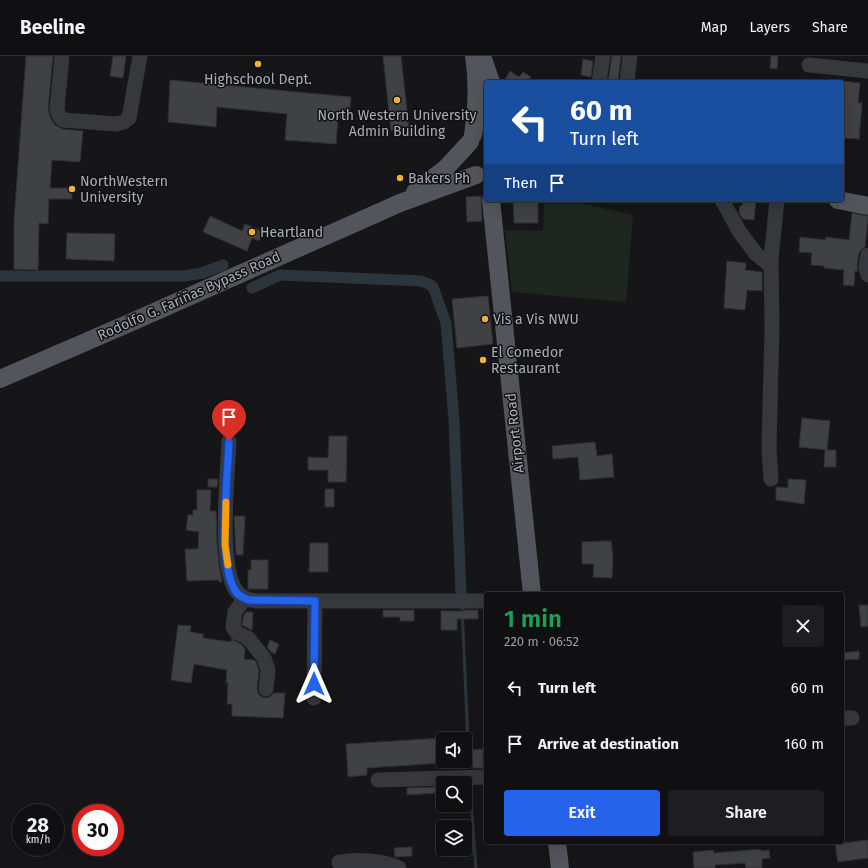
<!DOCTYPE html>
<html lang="en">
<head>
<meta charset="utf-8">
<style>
  :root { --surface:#101012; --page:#1e1e20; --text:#f1f3f6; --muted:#9c9d9f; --line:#303032; --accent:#2563eb }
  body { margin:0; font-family:"Fira Sans",sans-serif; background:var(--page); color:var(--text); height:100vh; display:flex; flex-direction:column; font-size:15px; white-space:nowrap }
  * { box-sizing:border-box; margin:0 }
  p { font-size:13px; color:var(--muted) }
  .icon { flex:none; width:22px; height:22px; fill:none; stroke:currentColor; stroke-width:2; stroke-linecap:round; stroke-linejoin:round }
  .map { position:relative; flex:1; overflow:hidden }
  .drawer { position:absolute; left:484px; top:536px; width:360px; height:252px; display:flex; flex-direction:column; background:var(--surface); border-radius:4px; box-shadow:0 4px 16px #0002,0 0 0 1px var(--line) }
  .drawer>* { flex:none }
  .top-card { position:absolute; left:484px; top:24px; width:360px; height:122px; border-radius:4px; box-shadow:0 4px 16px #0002,0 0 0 1px var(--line); background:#1a4fa0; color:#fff; overflow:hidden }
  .fabs { position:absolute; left:436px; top:676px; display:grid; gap:8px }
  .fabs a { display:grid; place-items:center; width:36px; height:36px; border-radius:4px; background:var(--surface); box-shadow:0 4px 16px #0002,0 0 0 1px var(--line); font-size:20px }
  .speed { position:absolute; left:12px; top:748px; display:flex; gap:8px; font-size:20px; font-weight:700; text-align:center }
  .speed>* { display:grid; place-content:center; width:52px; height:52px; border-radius:50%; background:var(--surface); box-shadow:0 4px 16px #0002,0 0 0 1px var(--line); line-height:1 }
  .speed small { font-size:10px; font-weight:400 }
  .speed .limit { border:6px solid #d22; background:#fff; color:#111 }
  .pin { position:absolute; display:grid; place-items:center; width:34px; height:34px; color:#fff; margin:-41px -17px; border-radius:50% 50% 50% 0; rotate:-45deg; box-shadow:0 0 4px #0007 }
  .pin .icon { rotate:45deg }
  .me { position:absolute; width:44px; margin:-22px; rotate:0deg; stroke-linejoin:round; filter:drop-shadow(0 0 3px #0008) }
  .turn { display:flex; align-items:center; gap:14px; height:84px; padding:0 20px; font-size:18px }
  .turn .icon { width:52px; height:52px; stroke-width:2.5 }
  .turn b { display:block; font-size:28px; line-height:34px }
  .then { display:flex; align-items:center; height:38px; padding:0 20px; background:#0003; gap:8px; font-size:15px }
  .round { display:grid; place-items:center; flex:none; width:42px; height:42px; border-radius:4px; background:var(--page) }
  .headline { display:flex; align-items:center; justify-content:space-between; height:68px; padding:0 20px }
  h1 { font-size:24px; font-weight:600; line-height:30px; color:#1e9e55 }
  .button { display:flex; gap:8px; margin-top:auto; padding:8px 20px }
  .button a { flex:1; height:46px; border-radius:4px; background:var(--accent); color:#fff; font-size:16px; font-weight:600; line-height:46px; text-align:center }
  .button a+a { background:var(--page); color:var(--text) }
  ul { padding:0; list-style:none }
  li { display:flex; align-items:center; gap:12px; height:56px; padding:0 20px }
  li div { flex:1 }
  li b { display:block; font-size:15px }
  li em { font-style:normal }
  header { display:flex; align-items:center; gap:24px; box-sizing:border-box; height:56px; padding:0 20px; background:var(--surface); border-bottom:1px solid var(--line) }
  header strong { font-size:19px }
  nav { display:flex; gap:22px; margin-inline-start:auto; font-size:14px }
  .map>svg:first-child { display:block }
  .green { fill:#1e261f }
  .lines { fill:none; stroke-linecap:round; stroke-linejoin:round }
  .stream { stroke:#2c353c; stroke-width:3 }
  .canal { stroke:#2c353c; stroke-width:11 }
  .building { fill:#404145; stroke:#303034 }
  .minor { stroke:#37383d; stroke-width:15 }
  .major { stroke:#53555c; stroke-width:18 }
  .route-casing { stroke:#184099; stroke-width:10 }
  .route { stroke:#2563eb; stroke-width:7 }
  .slow { stroke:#f59e0b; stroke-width:7 }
  .poi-dot { fill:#f2b134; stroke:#111113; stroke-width:1.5 }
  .labels { text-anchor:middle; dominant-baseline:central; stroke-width:3; stroke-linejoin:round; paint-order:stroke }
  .poi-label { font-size:14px; fill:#a8adb8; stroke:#111113; text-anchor:start }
  .street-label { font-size:14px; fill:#a8adb8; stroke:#111113 }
</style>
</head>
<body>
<header>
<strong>Beeline</strong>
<nav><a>Map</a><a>Layers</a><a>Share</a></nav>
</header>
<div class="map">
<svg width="868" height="812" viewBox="0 0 868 812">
  <rect width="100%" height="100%" fill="#161618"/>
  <path class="green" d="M544 144H567L633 159 626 246 512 236 505 174 543 175Z"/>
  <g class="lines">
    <path class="stream" d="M462 550 469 710
      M471 744 476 812"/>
    <path class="canal" d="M0 220H184L202 217 223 209
      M252 232 280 219 421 225 429 228 433 231 446 267 454 364 461 537"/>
  </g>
  <path class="building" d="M26 0H53L48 52 50 61 55 69 62 73 83 75 80 106 52 104 50 132H72V143H49L48 168 39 167 38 214 14 213V165Z
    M113 0H126L123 22 110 20Z
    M383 0H401L409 73 391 75Z
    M612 0H621L618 26H608Z
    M771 0H778L777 13 770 12Z
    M583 3 593 5 591 21 581 19Z
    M510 15 519 21 523 16 531 21 527 26H509L505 23Z
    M170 24 351 41 349 63 338 62 336 88 285 84 287 58 217 51 216 71 168 66Z
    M843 25 860 27 858 47H862L859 83 842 82Z
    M481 140 482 165 467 166 466 141Z
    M513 144H538V167H514Z
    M743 144H756L754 164 743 163 739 157 740 150H742Z
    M852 157 868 160 865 191 861 194 859 197 857 209 858 215H855L854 230 843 229 844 214 824 212V210L811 209 812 197 799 196 800 181 826 184V181L849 184Z
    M210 160 242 175 245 168 264 176 259 185 252 182 247 195 203 176Z
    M67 177 115 178 114 205 66 203Z
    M727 205 746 207 745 214 762 216V235L747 234 745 254 724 252Z
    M488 240 493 288 457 292 452 243Z
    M802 362 830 365 827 394 799 391Z
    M329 380H347L346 426H328V414H308V401L328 402Z
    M595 386 597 400 612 398 614 421 580 424 578 401 553 403 552 390Z
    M825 394H836V411H824Z
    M208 423H218L217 431H208Z
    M788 423 806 424 804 448 776 444V431L788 432Z
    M325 433H334V451H325Z
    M197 434H211L210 455H216L217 488 219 509 222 526H219V524L187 525 185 493H198L199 476 186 474 188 459H193V454H197Z
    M234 460H245L243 499H236Z
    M602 485H611L613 501 612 522 593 521 594 508H582V486Z
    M310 487H328V516H309Z
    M251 504H268V533H248V514H251Z
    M859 549H868V570L861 571Z
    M383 554H414V565H400V561H383Z
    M464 554H478V563H457V574H441V555H464Z
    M246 556H253L252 574 242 569 244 559Z
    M178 569 191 570 190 576 203 578V582L231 586V583L242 589 245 593 244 603 254 604 256 606 259 615 257 632 258 637 260 640 265 642 270 641 274 637H285L283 662 232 660V648H227L228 627H226L227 614 194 608 191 627 171 624Z
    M270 584 279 588 275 598 271 596 267 591Z
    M859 595V603L842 604V597Z
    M443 682V707L367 712V719L348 721 346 688Z
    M483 693V712H473L472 694Z
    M436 731V737L407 739V732Z
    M868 784V802L838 806 835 788Z
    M412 791V800L395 801 394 792Z
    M761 793V795L769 794 770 802 762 803V812H746L745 807 715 809V812H694L693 796 713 794 714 797Z"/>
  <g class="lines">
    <path class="minor" d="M62 0 57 53C58 58 59 61 63 64L116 68 124 66 129 62 140 0
      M809 9 868 15
      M599 26 603 0
      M627 26 630 0
      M722 144 739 175 756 198 771 210
      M868 199 866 210 868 219
      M229 385C228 417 217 514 238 537 243 543 250 544 257 545H486
      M771 423 769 393 772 272 771 203 777 144
      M245 542 235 556 233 571 237 577 248 582 264 602 268 614 266 633
      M314 642 315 545
      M842 662H852
      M378 724 486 721
      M339 806C355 803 383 804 399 812"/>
    <path class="major" d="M482 0 491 26
      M473 79C477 53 478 26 474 0
      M415 136 445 113 470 86
      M491 144 532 538
      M838 144 868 150
      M0 323 134 265 400 147 476 119
      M557 786 560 812"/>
  </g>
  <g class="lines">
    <defs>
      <path id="route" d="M229 385C228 419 217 509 236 536 240 541 244 542 249 544L315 545 314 628"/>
    </defs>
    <use href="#route" class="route-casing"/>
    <use href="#route" class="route"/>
    <path class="slow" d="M226 446 225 489 228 509"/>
  </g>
  <g class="poi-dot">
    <circle cx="258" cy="8" r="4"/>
    <circle cx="397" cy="44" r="4"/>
    <circle cx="400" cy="122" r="4"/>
    <circle cx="72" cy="133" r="4"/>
    <circle cx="252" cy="176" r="4"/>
    <circle cx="485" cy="263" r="4"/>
    <circle cx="483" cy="304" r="4"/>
  </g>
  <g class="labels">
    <g class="poi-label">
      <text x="258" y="23" text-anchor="middle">Highschool Dept.</text>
      <text x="397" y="59" text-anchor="middle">North Western University<tspan x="397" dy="16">Admin Building</tspan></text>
      <text x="408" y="122">Bakers Ph</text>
      <text x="80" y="125">NorthWestern<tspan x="80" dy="16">University</tspan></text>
      <text x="260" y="176">Heartland</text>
      <text x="493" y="263">Vis a Vis NWU</text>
      <text x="491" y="296">El Comedor<tspan x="491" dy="16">Restaurant</tspan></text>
    </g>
    <g class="street-label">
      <text transform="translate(189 240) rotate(-24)">Rodolfo G. Fariñas Bypass Road</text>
      <text transform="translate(515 377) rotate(-96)">Airport Road</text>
    </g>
  </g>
</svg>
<div class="fabs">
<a><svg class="icon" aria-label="sound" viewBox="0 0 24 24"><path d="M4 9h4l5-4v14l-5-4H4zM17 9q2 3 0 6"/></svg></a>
<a><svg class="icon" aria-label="search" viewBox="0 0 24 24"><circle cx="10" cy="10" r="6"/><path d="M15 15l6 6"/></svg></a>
<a><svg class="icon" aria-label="layers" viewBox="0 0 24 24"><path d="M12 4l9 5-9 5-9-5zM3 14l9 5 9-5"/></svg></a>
</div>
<div class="speed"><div>28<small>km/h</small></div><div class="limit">30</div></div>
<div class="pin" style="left:229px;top:385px;background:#d93025"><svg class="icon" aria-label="arrive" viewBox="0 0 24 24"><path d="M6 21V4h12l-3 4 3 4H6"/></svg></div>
<svg class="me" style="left:314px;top:628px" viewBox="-20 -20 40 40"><path d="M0-17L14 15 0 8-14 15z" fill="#2563eb" stroke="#fff" stroke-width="4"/></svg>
<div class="top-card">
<div class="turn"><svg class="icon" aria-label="left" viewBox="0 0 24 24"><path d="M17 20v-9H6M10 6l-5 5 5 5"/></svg><div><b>60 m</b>Turn left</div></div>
<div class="then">Then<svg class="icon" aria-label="arrive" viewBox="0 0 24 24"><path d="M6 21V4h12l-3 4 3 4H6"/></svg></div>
</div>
<section class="drawer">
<div class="headline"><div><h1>1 min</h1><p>220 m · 06:52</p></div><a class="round"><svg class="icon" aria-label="close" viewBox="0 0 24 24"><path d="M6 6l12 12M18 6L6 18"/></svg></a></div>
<ul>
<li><svg class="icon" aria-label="left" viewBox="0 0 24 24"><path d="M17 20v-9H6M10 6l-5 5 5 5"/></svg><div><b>Turn left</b></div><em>60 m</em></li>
<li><svg class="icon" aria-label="arrive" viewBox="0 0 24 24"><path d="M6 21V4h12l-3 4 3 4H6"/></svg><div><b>Arrive at destination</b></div><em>160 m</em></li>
</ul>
<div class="button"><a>Exit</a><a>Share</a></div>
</section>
</div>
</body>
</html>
